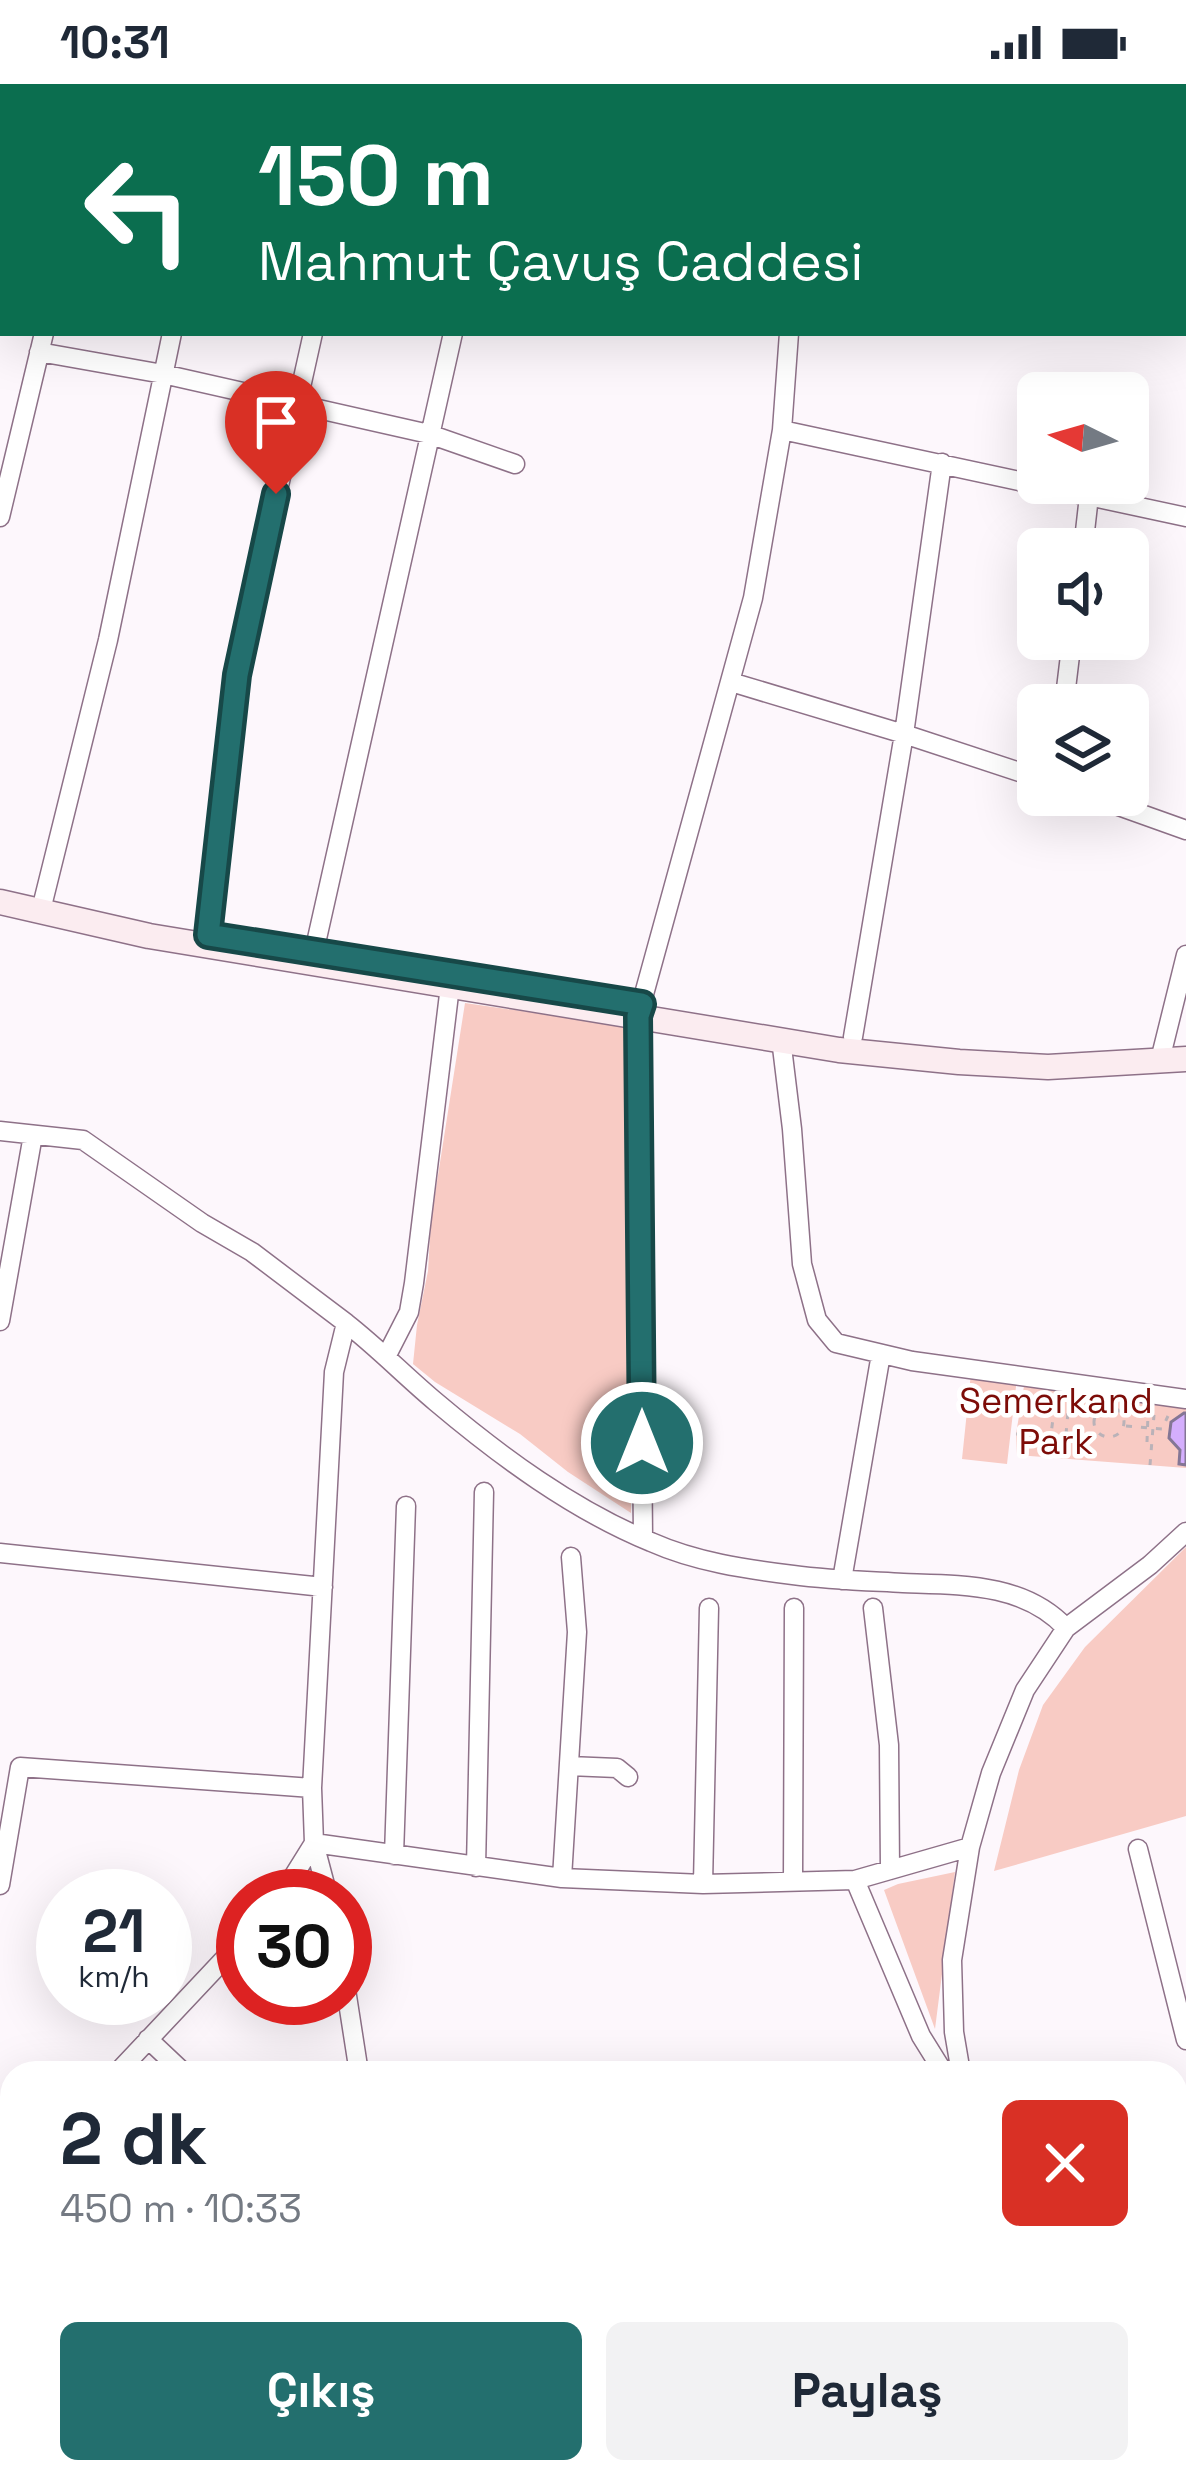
<!DOCTYPE html>
<html lang="tr">
<head>
<meta charset="utf-8">
<style>
  :root { --surface:#fff; --page:#f2f2f3; --text:#1f2937; --muted:#747a83; --accent:#236f6e }
  body { margin:0; font-family:"Space Grotesk",sans-serif; background:var(--page); color:var(--text); height:100vh; display:flex; flex-direction:column; font-size:45px; white-space:nowrap }
  * { box-sizing:border-box; margin:0 }
  p { font-size:39px; color:var(--muted) }
  .icon { flex:none; width:66px; height:66px; fill:none; stroke:currentColor; stroke-width:2; stroke-linecap:round; stroke-linejoin:round }
  .map { position:relative; flex:1; overflow:hidden }
  .details { position:absolute; left:0px; top:1977px; width:1188px; height:423px; display:flex; flex-direction:column; background:var(--surface); border-radius:36px 36px 0 0; box-shadow:0 12px 48px #0002 }
  .details>* { flex:none }
  .banner { position:absolute; left:0px; top:0px; width:1188px; height:252px; box-shadow:0 12px 48px #0002; background:#0b6e4f; color:#fff; overflow:hidden }
  .needle { width:78px; rotate:275deg }
  .controls { position:absolute; left:1017px; top:288px; display:grid; gap:24px }
  .controls a { display:grid; place-items:center; width:132px; height:132px; border-radius:18px; background:var(--surface); box-shadow:0 12px 48px #0002; font-size:60px }
  .speed { position:absolute; left:36px; top:1785px; display:flex; gap:24px; font-size:60px; font-weight:700; text-align:center }
  .speed>* { display:grid; place-content:center; width:156px; height:156px; border-radius:50%; background:var(--surface); box-shadow:0 12px 48px #0002; line-height:1 }
  .speed small { font-size:30px; font-weight:400 }
  .speed .limit { border:18px solid #d22; background:#fff; color:#111 }
  .pin { position:absolute; display:grid; place-items:center; width:102px; height:102px; color:#fff; margin:-123px -51px; border-radius:50% 50% 50% 0; rotate:-45deg; box-shadow:0 0 12px #0007 }
  .pin .icon { rotate:45deg }
  .me { position:absolute; width:132px; margin:-66px; rotate:0deg; stroke-linejoin:round; filter:drop-shadow(0 0 9px #0008) }
  .turn { display:flex; align-items:center; gap:42px; height:252px; padding:0 60px; font-size:54px }
  .turn .icon { width:156px; height:156px; stroke-width:2.5 }
  .turn b { display:block; font-size:84px; line-height:102px }
  .round { display:grid; place-items:center; flex:none; width:126px; height:126px; border-radius:18px; background:var(--page) }
  .overview { display:flex; align-items:center; justify-content:space-between; height:204px; padding:0 60px }
  h1 { font-size:72px; font-weight:700; line-height:90px }
  .primary-button { display:flex; gap:24px; margin-top:auto; padding:24px 60px }
  .primary-button a { flex:1; height:138px; border-radius:18px; background:var(--accent); color:#fff; font-size:48px; font-weight:700; line-height:138px; text-align:center }
  .primary-button a+a { background:var(--page); color:var(--text) }
  .status { display:flex; justify-content:space-between; align-items:center; height:84px; padding:0 60px; background:var(--surface); direction:ltr }
  .status svg { height:33px; fill:currentColor }
  .map>svg:first-child { display:block }
  .green { fill:#f8cbc4 }
  .building { fill:#d4aefd; stroke:#847695; stroke-width:3 }
  .lines { fill:none; stroke-linecap:round; stroke-linejoin:round }
  .minor-casing { stroke:#8e7188; stroke-width:21 }
  .secondary-casing { stroke:#8e7188; stroke-width:27 }
  .path { stroke:#bab2b8; stroke-width:3; stroke-dasharray:6 9; stroke-linecap:butt }
  .minor { stroke:#fff; stroke-width:18 }
  .secondary { stroke:#fbecf0; stroke-width:24 }
  .route-casing { stroke:#174848; stroke-width:30 }
  .route { stroke:#236f6e; stroke-width:21 }
  .labels { text-anchor:middle; dominant-baseline:central; stroke-width:9; stroke-linejoin:round; paint-order:stroke }
  .park-label { font-size:36px; fill:#7d0c08; stroke:#fff }
</style>
</head>
<body>
<div class="status"><b>10:31</b><svg viewBox="0 0 49 12"><path d="M0 12V9h3v3zM5 12V6h3v6zM10 12V3h3v9zM15 12V0h3v12zM26 1h20v11H26zM47 4h2v5h-2z"/></svg></div>
<div class="map">
<svg width="1186" height="2399" viewBox="0 0 1186 2399">
  <rect width="100%" height="100%" fill="#fdf7fc"/>
  <path class="green" d="M465 919 627 942 633 1139 631 1429 568 1388 520 1350 435 1298 413 1280 417 1241 428 1187 431 1136Z
    M971 1289 1017 1294 1007 1380 962 1375Z
    M1025 1296 1186 1315V1384L1017 1371 1016 1350Z
    M1186 1463V1732L994 1787 1019 1686 1043 1621 1085 1563Z
    M955 1788 935 1945 884 1806 898 1800Z"/>
  <path class="building" d="M1184 1329H1186V1381L1179 1380 1180 1366 1169 1354 1171 1338Z"/>
  <g class="lines">
    <defs>
      <path id="minor" d="M805 0V3
        M94 3V0
        M230 3V0
        M363 3 364 0
        M510 3 511 0
        M39 268 163 290 429 350 515 380
        M782 346 1186 433
        M0 433 44 249
        M1083 465 1089 412
        M731 598 904 650 942 379
        M1064 621 1072 555
        M1088 711 1186 746
        M43 818 108 556 172 249
        M208 851 237 591 313 249
        M314 868 453 249
        M853 953 904 650 1038 694
        M781 955 792 1045 802 1180 817 1236 836 1259 912 1277 1186 1315
        M1160 976 1186 871
        M0 1047 83 1056 202 1139 252 1168 346 1239 334 1288 312 1704 314 1759 562 1794 703 1800 855 1796 970 1763
        M0 1237 33 1051
        M346 1239C378 1264 405 1292 436 1318 500 1372 573 1426 651 1458 696 1478 745 1485 793 1491 830 1496 867 1497 903 1499 961 1501 1024 1499 1066 1544
        M387 1271 409 1228 414 1199 450 902
        M643 1454 638 932 753 514 782 346 789 249
        M0 1469 323 1503
        M842 1496 881 1270
        M873 1524 889 1661 890 1786
        M569 1682 617 1684 628 1693
        M314 1759 328 1812
        M1138 1765 1186 1956
        M394 1771 406 1422
        M476 1783 484 1408
        M562 1794 577 1548 571 1473
        M855 1796 921 1952 944 1989
        M793 1797 794 1524
        M703 1800 709 1524
        M0 1801 20 1683 312 1704
        M281 1812 314 1759
        M345 1899 359 1989
        M148 1955 184 1989
        M117 1989 243 1855
        M961 1989 954 1948 952 1876 970 1763 991 1689 1025 1606 1066 1544 1150 1481 1186 1448
        M0 2127 12 2112
        M1176 2198 1186 2185
        M0 2240 12 2225
        M0 2326 12 2328
        M1176 2371 1186 2372
        M188 2388 205 2399
        M283 2399 284 2388
        M361 2399 362 2388
        M492 2399 494 2388
        M992 2399 1000 2388"/>
      <path id="secondary" d="M0 818 149 852 839 966 959 978 1048 983 1186 975"/>
    </defs>
    <use href="#minor" class="minor-casing"/>
    <use href="#secondary" class="secondary-casing"/>
    <path class="path" d="M1094 1338a15 15 0 1 1 30 0a15 15 0 1 1-30 0Z
      M1126 1342 1162 1345 1168 1332
      M1016 1350 1092 1353 1098 1351
      M1066 1350 1068 1328
      M1147 1358 1148 1330
      M1048 1374 1055 1319
      M1150 1381 1154 1331"/>
    <use href="#minor" class="minor"/>
    <use href="#secondary" class="secondary"/>
  </g>
  <g class="lines">
    <defs>
      <path id="route" d="M276 410 237 591 208 851 642 920 638 932 642 1359"/>
    </defs>
    <use href="#route" class="route-casing"/>
    <use href="#route" class="route"/>
  </g>
  <g class="labels">
    <g class="park-label">
      <text x="1056" y="1317">Semerkand<tspan x="1056" dy="41">Park</tspan></text>
    </g>
  </g>
</svg>
<div class="controls">
<a><svg class="needle" viewBox="-14 -14 28 28"><path d="M0-13l5 13h-10z" fill="#e53935"/><path d="M0 13l5-13h-10z" fill="#747a83"/></svg></a>
<a><svg class="icon" aria-label="sound" viewBox="0 0 24 24"><path d="M4 9h4l5-4v14l-5-4H4zM17 9q2 3 0 6"/></svg></a>
<a><svg class="icon" aria-label="layers" viewBox="0 0 24 24"><path d="M12 4l9 5-9 5-9-5zM3 14l9 5 9-5"/></svg></a>
</div>
<div class="speed"><div>21<small>km/h</small></div><div class="limit">30</div></div>
<div class="pin" style="left:276px;top:410px;background:#d93025"><svg class="icon" aria-label="arrive" viewBox="0 0 24 24"><path d="M6 21V4h12l-3 4 3 4H6"/></svg></div>
<svg class="me" style="left:642px;top:1359px" viewBox="-20 -20 40 40"><circle r="17" fill="#236f6e" stroke="#fff" stroke-width="3"/><path d="M0-11L8 9 0 5-8 9z" fill="#fff"/></svg>
<div class="banner">
<div class="turn"><svg class="icon" aria-label="left" viewBox="0 0 24 24"><path d="M17 20v-9H6M10 6l-5 5 5 5"/></svg><div><b>150 m</b>Mahmut Çavuş Caddesi</div></div>
</div>
<section class="details">
<div class="overview"><div><h1>2 dk</h1><p>450 m · 10:33</p></div><a class="round" style="background:#d93025;color:#fff"><svg class="icon" aria-label="close" viewBox="0 0 24 24"><path d="M6 6l12 12M18 6L6 18"/></svg></a></div>
<div class="primary-button"><a>Çıkış</a><a>Paylaş</a></div>
</section>
</div>
</body>
</html>
